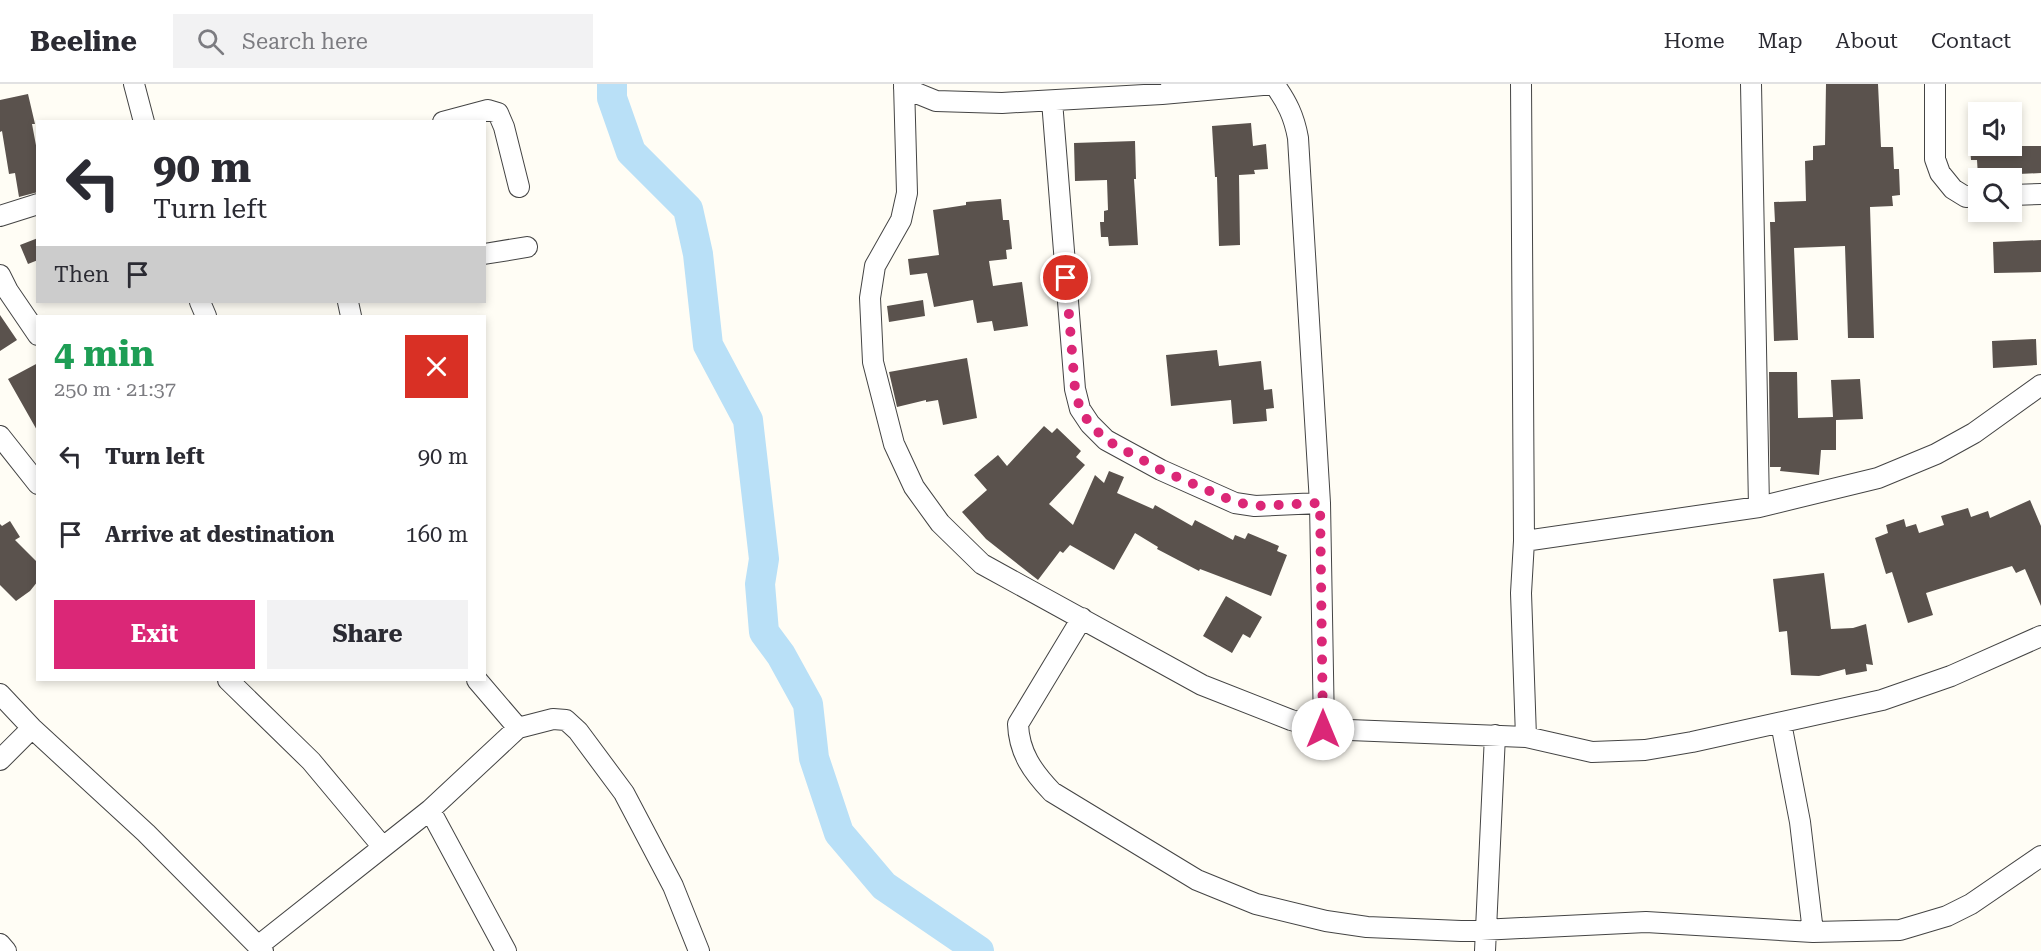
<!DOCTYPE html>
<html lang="en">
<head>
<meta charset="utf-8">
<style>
  :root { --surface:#fff; --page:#f2f2f3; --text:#2b2b33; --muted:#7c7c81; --line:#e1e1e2; --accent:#db2777 }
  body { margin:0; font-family:"Roboto Serif",serif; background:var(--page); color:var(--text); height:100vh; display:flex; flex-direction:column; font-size:22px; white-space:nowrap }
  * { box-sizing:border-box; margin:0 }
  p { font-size:20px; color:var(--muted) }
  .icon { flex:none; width:33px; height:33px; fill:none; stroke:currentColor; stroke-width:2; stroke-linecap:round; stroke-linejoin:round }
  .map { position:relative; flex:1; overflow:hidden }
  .panel { position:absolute; left:36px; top:231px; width:450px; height:366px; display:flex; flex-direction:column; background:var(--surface); border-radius:0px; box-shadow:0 3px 9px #0003 }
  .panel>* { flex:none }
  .banner { position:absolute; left:36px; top:36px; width:450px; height:183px; border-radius:0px; box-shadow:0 3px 9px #0003; background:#fff; color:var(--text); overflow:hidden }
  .tools { position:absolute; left:1968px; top:18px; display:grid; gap:12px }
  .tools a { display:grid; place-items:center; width:54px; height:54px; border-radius:0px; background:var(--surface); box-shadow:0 3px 9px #0003; font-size:30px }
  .pin { position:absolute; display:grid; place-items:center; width:51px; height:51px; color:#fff; margin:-26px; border:3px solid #fff; border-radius:50%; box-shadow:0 2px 6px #0007 }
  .me { position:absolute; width:66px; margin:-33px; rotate:0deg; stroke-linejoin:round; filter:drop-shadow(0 0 4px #0008) }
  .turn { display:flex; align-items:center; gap:21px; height:126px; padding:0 18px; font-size:27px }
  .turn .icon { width:78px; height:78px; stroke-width:2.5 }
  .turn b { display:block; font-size:42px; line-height:51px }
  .then { display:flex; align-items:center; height:57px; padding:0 18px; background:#0003; gap:12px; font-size:22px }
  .round { display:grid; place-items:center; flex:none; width:63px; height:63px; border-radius:0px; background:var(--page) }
  .summary { display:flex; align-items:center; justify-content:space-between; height:102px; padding:0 18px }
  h1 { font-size:36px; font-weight:700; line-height:45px; color:#1e9e55 }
  .primary-button { display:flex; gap:12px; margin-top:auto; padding:12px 18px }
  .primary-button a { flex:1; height:69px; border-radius:0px; background:var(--accent); color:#fff; font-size:24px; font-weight:700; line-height:69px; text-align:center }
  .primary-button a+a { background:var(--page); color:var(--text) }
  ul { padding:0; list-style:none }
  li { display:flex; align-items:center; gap:18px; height:78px; padding:0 18px }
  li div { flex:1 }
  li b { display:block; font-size:22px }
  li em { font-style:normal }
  header { display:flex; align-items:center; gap:36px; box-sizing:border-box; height:84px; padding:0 30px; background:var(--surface); border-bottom:2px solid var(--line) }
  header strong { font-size:28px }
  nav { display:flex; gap:33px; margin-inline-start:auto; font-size:21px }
  .search { width:420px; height:54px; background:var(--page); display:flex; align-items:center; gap:15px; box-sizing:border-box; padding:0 21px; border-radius:0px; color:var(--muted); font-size:22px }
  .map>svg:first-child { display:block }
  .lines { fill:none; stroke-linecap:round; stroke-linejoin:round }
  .river { stroke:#b9e0f7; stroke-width:30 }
  .building { fill:#5a524d }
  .minor-casing { stroke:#444; stroke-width:22 }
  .minor { stroke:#fff; stroke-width:20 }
  .route { stroke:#db2777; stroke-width:10; stroke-dasharray:0 18 }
</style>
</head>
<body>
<header>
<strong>Beeline</strong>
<div class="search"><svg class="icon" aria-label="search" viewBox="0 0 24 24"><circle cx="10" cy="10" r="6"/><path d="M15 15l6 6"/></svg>Search here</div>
<nav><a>Home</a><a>Map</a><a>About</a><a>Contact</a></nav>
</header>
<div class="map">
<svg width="2041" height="867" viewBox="0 0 2041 867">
  <rect width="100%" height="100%" fill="#fffdf5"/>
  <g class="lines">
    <path class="river" d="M612 0V14L631 68 688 125 698 170 708 261 748 336 764 475 760 500 764 548 781 571 808 620 814 674 839 749 884 802 979 867"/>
  </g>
  <path class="building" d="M1826 0H1878L1881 63H1893L1894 85H1899L1900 111 1892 112 1893 122 1870 123 1874 254H1848L1845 162 1794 164 1798 256 1774 257 1770 138H1775L1774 118 1806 117 1805 77 1813 76V62L1825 61Z
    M28 10 35 40H32L38 72V108L19 113 15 89 9 90 2 47 0 48V16Z
    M1251 39 1253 62 1266 60 1268 85 1254 86 1255 90 1239 91 1240 161 1219 162 1217 93H1215L1212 42Z
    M1135 57 1136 95H1134L1138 161 1109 162 1108 153H1101L1100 138H1104V127L1108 126 1107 96 1075 97 1074 59Z
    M1970 62H2041V89L1978 92 1977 76H1971Z
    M1001 115 1003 136H1009L1012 165 1006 166 1007 175 989 177 993 202 1022 198 1028 242 994 247 992 237 977 239 973 216 934 223 927 189 910 191 908 175 939 171 933 126 966 121V118Z
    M38 154V176L28 180 20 161Z
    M2041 156V188L1994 189 1993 158Z
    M923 216 925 232 889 238 887 222Z
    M0 231 17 256 0 267Z
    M2036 255 2037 281 1993 284 1992 257Z
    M1217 266 1219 282 1261 277 1264 306 1272 305 1274 324 1266 325 1267 337 1233 340 1231 316 1171 322 1166 271Z
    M967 274 977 334 943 341 938 316 926 318V316L897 323 889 288Z
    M38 279V348L8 295Z
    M1769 288H1797L1798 334 1833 333 1831 296 1860 295 1863 335 1836 336V366H1821L1819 391 1780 387 1781 383H1770Z
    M1044 342 1052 349 1057 344 1081 367 1076 373 1085 381 1049 420 1073 441 1095 391 1104 399 1109 387 1124 393 1117 409 1153 425 1155 421 1192 442 1195 436 1233 456 1235 451 1245 455 1248 449 1279 462 1277 467 1287 471 1271 512 1200 485 1199 487 1157 465 1158 463 1135 449 1114 486 1070 461 1063 469 1060 467 1038 496 986 455 962 428 987 406 974 391 998 371 1007 382Z
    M2030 416 2041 442V522L2025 485 2016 489 2012 482 1926 509 1933 531 1908 539 1892 488 1886 490 1875 454 1888 449 1886 441 1904 435 1906 443 1916 440 1919 449 1944 441 1941 432 1968 424 1971 433 1988 427 1990 434Z
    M10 437 20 453 15 456 38 479V497L30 507 16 517 0 501V440L2 442Z
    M1824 489 1831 545 1853 544 1866 540 1873 581 1866 580 1867 587 1846 591 1845 585 1819 592 1791 591 1787 547 1779 548 1773 495Z
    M1226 512 1262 533 1250 554 1243 550 1232 569 1203 552Z"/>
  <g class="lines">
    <defs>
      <path id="minor" d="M134 0 144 38
        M904 0 907 109 901 136 875 182 870 214 873 278 894 360 914 403 940 439 982 480 1202 601 1291 636 1324 645 1526 653
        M1521 0 1524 457 1521 509 1526 653 1592 668 1645 666 1692 658 1882 616 1951 592 2041 552
        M1751 0 1759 423
        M1935 0V75L1940 89 1953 105 1966 113 1978 112
        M904 4 936 17 1002 19 1162 10 1274 0C1287 18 1294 32 1298 54L1320 419 1324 645
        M1052 17 1075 305 1080 325 1090 340 1106 356 1161 386 1235 419 1255 422 1320 419
        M443 38 488 26 498 29 504 43 519 103
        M2012 111 2041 110
        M0 132 38 120
        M484 170 527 163
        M0 191 8 207 38 251
        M200 218 206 232
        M348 218 351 232
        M0 352 38 400
        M1524 457 1759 423 1878 394 1936 370 1974 349 2041 301
        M1082 534 1018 640C1019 669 1033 688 1052 708L1197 796 1256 820 1326 837 1367 843 1461 847 1646 838 1813 848 1900 846 1947 832 1971 820 2041 772
        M228 596 311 677 382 762
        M477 596 518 644
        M0 610 32 644 146 749 263 867
        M1781 639 1800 738 1813 848
        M0 676 32 644
        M430 726 506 867
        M0 860 6 867
        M258 862 430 726 518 644 553 635 566 636 578 647 624 709 673 802 699 867
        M1485 867 1495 651"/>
    </defs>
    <use href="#minor" class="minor-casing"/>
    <use href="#minor" class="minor"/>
  </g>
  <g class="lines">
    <path class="route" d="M1066 194 1075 305 1080 325 1090 340 1106 356 1161 386 1235 418 1255 422 1320 419 1323 645"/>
  </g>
</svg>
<div class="tools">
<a><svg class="icon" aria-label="sound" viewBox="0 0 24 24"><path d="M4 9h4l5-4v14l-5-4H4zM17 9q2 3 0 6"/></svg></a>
<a><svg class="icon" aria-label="search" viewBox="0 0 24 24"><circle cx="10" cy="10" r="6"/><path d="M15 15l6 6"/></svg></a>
</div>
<div class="pin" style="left:1066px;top:194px;background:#d93025"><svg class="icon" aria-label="arrive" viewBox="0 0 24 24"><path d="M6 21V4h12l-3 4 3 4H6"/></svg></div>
<svg class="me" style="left:1323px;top:645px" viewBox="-20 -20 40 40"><circle r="19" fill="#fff"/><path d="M0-13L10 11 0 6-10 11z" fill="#db2777"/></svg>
<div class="banner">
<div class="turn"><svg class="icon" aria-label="left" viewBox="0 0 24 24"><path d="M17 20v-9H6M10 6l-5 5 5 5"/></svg><div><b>90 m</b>Turn left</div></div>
<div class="then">Then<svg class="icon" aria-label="arrive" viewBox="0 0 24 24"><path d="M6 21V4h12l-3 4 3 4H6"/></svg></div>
</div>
<section class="panel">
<div class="summary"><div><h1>4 min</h1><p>250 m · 21:37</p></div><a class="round" style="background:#d93025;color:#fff"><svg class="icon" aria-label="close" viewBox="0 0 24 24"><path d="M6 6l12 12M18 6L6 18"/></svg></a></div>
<ul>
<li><svg class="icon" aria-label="left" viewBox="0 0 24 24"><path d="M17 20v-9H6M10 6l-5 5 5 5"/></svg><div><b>Turn left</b></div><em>90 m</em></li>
<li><svg class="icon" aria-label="arrive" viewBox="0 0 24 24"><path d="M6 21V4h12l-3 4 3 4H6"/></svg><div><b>Arrive at destination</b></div><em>160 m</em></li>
</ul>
<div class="primary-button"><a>Exit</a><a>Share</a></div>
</section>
</div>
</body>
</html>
